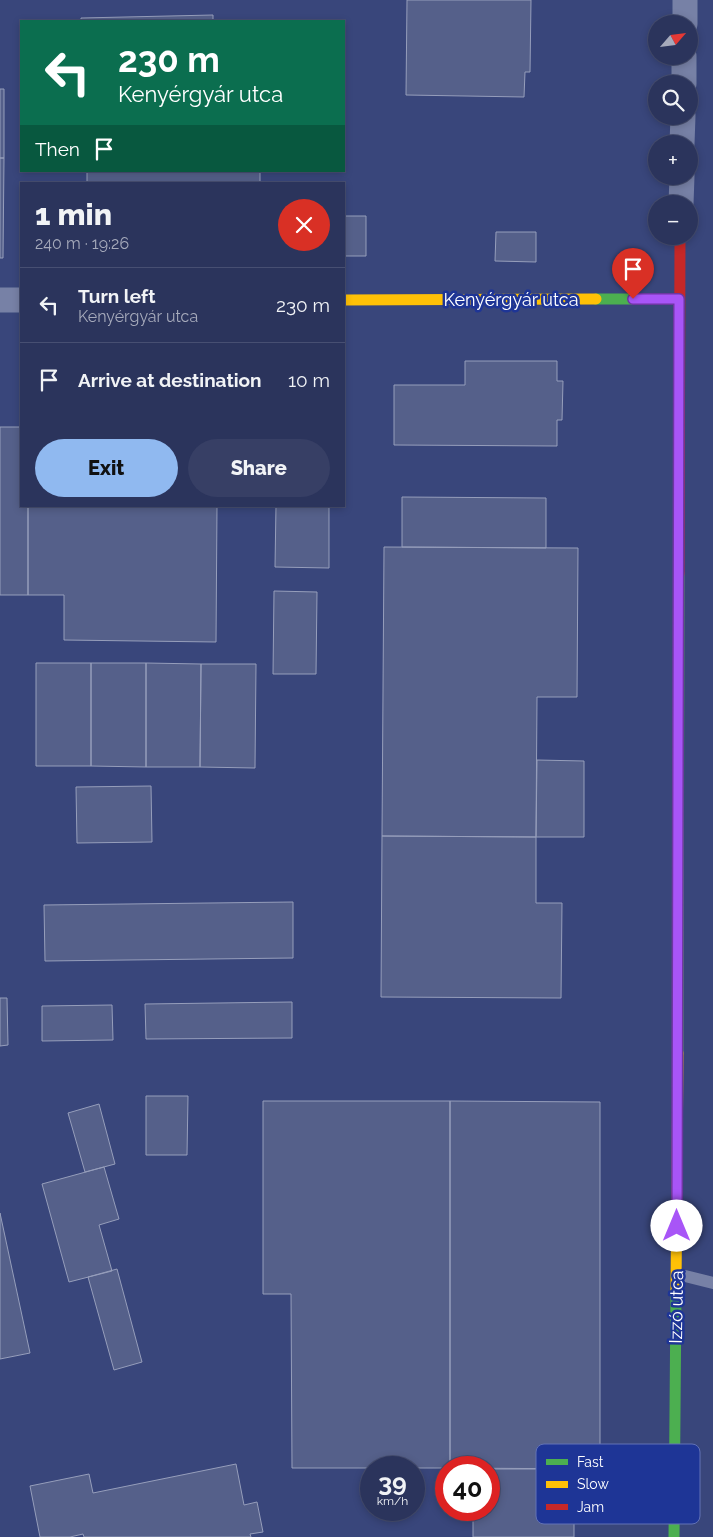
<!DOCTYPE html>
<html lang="en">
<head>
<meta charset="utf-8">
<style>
  :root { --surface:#2b345c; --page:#373f65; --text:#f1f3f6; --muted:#a6aabb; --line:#474f72; --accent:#90b9f0 }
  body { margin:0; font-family:Raleway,sans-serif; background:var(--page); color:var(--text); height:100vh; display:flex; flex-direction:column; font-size:19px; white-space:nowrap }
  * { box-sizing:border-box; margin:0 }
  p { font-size:16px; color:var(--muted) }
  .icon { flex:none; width:28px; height:28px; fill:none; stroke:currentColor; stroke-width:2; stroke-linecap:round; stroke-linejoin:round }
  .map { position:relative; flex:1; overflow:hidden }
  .side { position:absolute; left:20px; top:182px; width:325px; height:325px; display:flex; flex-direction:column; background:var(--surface); border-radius:0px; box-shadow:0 2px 8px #0003,0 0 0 1px var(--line) }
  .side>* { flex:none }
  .guide { position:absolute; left:20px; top:20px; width:325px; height:152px; border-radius:0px; box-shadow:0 2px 8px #0003,0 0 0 1px var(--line); background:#0b6e4f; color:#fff; overflow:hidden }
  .needle { width:32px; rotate:62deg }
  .buttons { position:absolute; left:648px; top:15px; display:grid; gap:10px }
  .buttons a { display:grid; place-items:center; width:50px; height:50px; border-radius:50%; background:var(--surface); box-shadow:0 2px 8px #0003,0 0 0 1px var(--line); font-size:25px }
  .speed { position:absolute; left:360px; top:1456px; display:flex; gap:10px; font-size:25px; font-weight:700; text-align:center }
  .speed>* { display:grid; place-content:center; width:65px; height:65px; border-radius:50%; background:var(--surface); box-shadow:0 2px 8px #0003,0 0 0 1px var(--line); line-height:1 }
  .speed small { font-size:12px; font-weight:400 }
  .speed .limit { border:8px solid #d22; background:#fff; color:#111 }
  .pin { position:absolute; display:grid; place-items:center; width:42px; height:42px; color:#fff; margin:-51px -21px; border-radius:50% 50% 50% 0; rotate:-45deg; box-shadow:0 0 5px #0007 }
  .pin .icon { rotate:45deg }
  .me { position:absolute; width:55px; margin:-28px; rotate:0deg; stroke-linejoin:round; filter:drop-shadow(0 0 4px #0008) }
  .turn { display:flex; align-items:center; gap:18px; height:105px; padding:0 15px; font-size:22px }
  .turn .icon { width:65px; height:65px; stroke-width:2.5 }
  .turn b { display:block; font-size:35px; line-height:42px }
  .then { display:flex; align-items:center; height:48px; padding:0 15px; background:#0003; gap:10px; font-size:19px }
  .round { display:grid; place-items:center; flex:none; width:52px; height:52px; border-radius:26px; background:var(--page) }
  .summary { display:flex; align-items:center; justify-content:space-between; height:85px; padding:0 15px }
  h1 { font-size:30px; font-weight:800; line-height:38px }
  .button { display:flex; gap:10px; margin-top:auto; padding:10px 15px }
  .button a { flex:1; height:58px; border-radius:30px; background:var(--accent); color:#111; font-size:20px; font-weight:800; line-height:58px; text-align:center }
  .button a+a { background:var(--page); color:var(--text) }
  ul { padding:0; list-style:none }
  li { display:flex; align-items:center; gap:15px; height:75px; padding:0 15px; border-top:1px solid var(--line) }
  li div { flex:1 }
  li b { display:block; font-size:19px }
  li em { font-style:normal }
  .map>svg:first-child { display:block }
  .building { fill:#55608a; stroke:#969ebb }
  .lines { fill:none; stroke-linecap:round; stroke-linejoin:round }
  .lane { stroke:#7781a6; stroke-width:12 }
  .street { stroke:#7781a6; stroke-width:25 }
  .fast { stroke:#4caf50; stroke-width:11 }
  .slow { stroke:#ffc107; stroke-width:11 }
  .jam { stroke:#c62828; stroke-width:11 }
  .route-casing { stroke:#6d37a1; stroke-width:12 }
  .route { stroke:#a855f7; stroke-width:9 }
  .labels { text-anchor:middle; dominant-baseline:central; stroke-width:5; stroke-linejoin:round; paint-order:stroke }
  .street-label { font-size:18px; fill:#fff; stroke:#1e3596 }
  .key { fill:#1e3596; stroke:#6272b6; stroke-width:1 }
  .key-label { font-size:14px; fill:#fff }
</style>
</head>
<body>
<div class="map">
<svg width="713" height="1537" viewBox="0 0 713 1537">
  <rect width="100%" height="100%" fill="#39467b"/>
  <path class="building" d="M407 0H531L530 72H525L524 97 406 95Z
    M213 15V21H81V18Z
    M0 89H4V158H0Z
    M0 158H4L3 258H0Z
    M87 171H260V184H87Z
    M344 216H366V256H344Z
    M496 232H536V262L495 261Z
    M465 361H557V381H563L562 420H557V446L394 445V385H465Z
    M0 427H21V506H28V595H0Z
    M402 497 546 498V548L402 547Z
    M28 506H217L216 642 64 640V595H28Z
    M276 506H329V568L275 567Z
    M384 547 578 548 577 697H537L536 837 382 836Z
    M274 591 317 592 316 674H273Z
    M36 663H91V766H36Z
    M91 663H146V767L91 766Z
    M146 663 201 664 200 767H146Z
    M201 664H256L255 768 200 767Z
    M537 760 584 761V837H536Z
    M151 786 152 842 77 843 76 787Z
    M382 836 536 837V903H562L561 998 381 997Z
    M293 902V958L45 961 44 905Z
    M0 998H7L8 1045 0 1046Z
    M292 1002V1038L146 1039 145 1004Z
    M112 1005 113 1040 42 1041V1006Z
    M146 1096H188L187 1155H146Z
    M263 1101H450V1468H292L291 1294H263Z
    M450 1101 600 1102V1469L450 1468Z
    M99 1104 115 1164 85 1172 68 1113Z
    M104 1167 119 1219 99 1225 112 1271 69 1282 42 1184Z
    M0 1213 30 1353 0 1359Z
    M117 1269 142 1362 114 1370 88 1277Z
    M236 1464 244 1505 257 1502 263 1532 250 1534 251 1537H84L83 1534 70 1537H40L30 1486 89 1474 93 1493Z
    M489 1469H574V1537H473V1510H489Z"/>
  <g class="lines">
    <path class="lane" d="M677 1274 713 1283"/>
    <path class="street" d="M685 24V0
      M684 84V56
      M682 144 683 116
      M681 204 682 176
      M0 300H21"/>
    <path class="fast" d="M596 299H679
      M678 1053 679 574
      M674 1537 676 1290"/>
    <path class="slow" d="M344 300 596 299
      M676 1290 678 1053"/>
    <path class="jam" d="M679 574 680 236"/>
  </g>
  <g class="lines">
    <defs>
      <path id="route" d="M633 299H679L677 1226"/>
    </defs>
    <use href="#route" class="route-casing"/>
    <use href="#route" class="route"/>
  </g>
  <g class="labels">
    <g class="street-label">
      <text x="511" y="299">Kenyérgyár utca</text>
      <text transform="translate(676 1307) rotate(-89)">Izzó utca</text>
    </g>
  </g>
  <rect x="536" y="1444" width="164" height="80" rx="8" class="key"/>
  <rect x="546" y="1459" width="22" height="6" fill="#4caf50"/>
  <rect x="546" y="1481" width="22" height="7" fill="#ffc107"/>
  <rect x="546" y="1504" width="22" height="6" fill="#c62828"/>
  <g class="key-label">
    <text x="577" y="1467">Fast</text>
    <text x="577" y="1489">Slow</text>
    <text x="577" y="1512">Jam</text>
  </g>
</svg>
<div class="buttons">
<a><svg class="needle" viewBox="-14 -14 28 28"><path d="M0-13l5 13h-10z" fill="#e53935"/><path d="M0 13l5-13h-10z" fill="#a6aabb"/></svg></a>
<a><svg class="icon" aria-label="search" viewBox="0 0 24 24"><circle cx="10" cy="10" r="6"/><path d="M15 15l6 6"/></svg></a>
<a>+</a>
<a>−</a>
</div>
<div class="speed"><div>39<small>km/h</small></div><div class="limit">40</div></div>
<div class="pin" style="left:633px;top:299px;background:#d93025"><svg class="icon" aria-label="arrive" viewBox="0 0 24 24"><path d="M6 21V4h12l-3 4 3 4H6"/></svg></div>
<svg class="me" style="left:677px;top:1226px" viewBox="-20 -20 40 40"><circle r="19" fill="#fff"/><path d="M0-13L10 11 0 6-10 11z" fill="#a855f7"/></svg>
<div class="guide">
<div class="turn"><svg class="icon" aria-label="left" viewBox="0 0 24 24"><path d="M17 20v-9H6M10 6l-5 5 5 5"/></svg><div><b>230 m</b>Kenyérgyár utca</div></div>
<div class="then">Then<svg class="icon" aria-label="arrive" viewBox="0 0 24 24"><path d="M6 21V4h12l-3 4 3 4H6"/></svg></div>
</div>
<section class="side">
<div class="summary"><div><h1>1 min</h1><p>240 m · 19:26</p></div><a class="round" style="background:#d93025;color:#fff"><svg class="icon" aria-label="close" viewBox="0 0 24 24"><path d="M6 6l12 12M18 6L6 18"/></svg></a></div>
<ul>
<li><svg class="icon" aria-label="left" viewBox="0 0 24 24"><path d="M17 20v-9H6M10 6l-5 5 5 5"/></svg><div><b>Turn left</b><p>Kenyérgyár utca</p></div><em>230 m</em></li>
<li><svg class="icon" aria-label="arrive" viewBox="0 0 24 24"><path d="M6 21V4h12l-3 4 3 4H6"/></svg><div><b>Arrive at destination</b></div><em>10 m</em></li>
</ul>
<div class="button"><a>Exit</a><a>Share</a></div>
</section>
</div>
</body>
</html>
